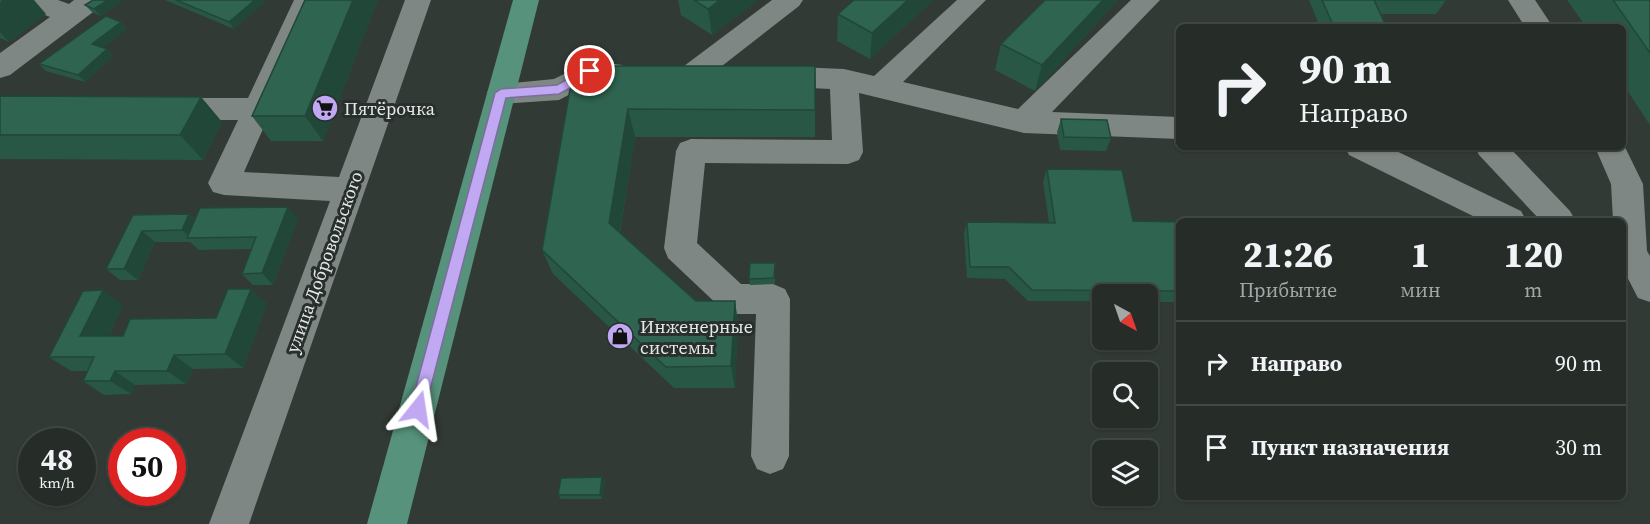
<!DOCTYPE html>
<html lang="ru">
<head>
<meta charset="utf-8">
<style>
  :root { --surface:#262c28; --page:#323834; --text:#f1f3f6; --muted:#a4a7a8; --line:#424845 }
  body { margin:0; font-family:"Source Serif 4",serif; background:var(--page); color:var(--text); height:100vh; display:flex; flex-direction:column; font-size:22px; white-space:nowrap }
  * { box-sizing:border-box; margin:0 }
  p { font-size:20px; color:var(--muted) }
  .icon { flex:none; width:33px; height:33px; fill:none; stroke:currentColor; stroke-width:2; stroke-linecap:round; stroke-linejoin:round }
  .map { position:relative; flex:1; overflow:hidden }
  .sheet { position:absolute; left:1176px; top:218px; width:450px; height:282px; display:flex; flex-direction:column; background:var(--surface); border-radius:9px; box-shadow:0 2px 4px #0004,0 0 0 2px var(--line) }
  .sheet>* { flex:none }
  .hud { position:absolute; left:1176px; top:24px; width:450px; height:126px; border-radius:9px; box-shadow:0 2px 4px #0004,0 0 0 2px var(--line); background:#262c28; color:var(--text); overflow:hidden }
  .needle { width:39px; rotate:140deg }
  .buttons { position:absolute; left:1092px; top:284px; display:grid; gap:12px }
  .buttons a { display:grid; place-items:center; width:66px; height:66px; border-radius:9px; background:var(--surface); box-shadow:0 2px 4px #0004,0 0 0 2px var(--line); font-size:30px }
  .speed { position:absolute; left:18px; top:428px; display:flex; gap:12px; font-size:30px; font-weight:700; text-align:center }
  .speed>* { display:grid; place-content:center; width:78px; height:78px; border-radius:50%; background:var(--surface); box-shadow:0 2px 4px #0004,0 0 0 2px var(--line); line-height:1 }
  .speed small { font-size:15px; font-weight:400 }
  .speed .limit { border:9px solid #d22; background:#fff; color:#111 }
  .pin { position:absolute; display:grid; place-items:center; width:51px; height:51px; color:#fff; margin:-26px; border:3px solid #fff; border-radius:50%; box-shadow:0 2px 6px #0007 }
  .me { position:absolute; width:66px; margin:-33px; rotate:15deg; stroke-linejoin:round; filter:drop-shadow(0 0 4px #0008) }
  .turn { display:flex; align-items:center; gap:21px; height:126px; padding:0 24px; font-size:27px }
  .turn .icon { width:78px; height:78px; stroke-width:2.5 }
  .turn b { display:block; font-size:42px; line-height:51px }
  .eta { display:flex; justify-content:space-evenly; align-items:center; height:102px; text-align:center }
  .eta b { font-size:36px; font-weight:800; line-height:42px }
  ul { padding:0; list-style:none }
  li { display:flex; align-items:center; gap:18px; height:84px; padding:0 24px; border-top:2px solid var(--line) }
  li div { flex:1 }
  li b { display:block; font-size:22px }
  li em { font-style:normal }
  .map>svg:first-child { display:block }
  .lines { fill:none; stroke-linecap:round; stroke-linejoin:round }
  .minor { fill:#7e8783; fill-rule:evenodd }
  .major { fill:#56927c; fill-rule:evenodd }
  .wall { fill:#285745 }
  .shaded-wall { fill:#214738 }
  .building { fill:#2f6550; stroke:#214738; stroke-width:1.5 }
  .route { fill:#c1a8f3; stroke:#7d6d9e; stroke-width:1.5 }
  .labels { text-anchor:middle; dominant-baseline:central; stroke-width:6; stroke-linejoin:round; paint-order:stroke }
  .poi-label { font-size:18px; fill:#e5eae8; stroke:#282f2c; text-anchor:start }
  .street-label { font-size:18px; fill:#e5eae8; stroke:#282f2c }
</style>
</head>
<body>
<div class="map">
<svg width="1650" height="524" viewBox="0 0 1650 524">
  <rect width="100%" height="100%" fill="#323a36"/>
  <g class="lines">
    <path class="minor" d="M18 0H58L69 4 74 0H105L101 6 10 75 0 78V53L50 17 22 6Z
      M294 0H320L244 172 339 177 405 0H431L249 524H209L330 201 224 195 213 192 208 183 238 120H167L157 117 152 109 157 101 167 98H248Z
      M772 0H803L799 6 704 80 694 83 684 80 680 73 684 66Z
      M957 0H986L903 82 1018 109 1131 0H1160L1052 112 1179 117V139L1024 133 859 93 863 152 859 160 848 164 705 163 697 243 741 284H773L785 289 790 299 789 456 783 469 770 474 757 469 751 456 756 314H734L722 309 668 258 664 248 676 151 680 143 691 139 832 140 830 89 772 86 762 83 758 76 762 69 772 66 844 69 874 76Z
      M1508 0H1535L1553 27H1525Z
      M590 61 622 65 626 72 622 79 612 82 595 81 559 100 501 104 491 101 487 93 491 85 554 79Z
      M1623 143 1643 184 1647 251 1650 256V302L1638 298 1623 269V220H1613L1611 184 1595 147H1623Z
      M1345 147H1388L1521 211 1526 220H1481L1349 155Z
      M1475 147H1509L1570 211 1575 220H1540L1479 155Z"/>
    <path class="major" d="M513 0H539L407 524H367Z"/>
  </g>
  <path class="wall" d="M0 0 46 14 9 42 0 38Z
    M165 0H262L264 3 234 29Z
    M305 0H378L323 141H271L252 116Z
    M678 0H758L712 35 681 15Z
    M933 0 870 59 837 41 838 14Z
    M1118 0 1035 91 995 70 1001 44Z
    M1309 0H1446L1436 14H1380L1386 27H1320Z
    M1567 0H1650V125L1623 84V27H1586Z
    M122 1 101 16 92 12 85 5Z
    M121 22 127 29 102 48 107 49 113 56 85 82 46 71 39 64Z
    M815 66V137H635L620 233 696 301H735L738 324 735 388H674L553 274 542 250 572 78Z
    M0 96 201 97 222 122 203 160 0 159Z
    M1061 119 1111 138 1106 151 1060 150 1057 132Z
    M1047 169 1133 221 1179 222V297L1176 302H1148V294H1102V301H1028L1005 279 967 278 964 234 967 222 1049 223 1043 182Z
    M189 214 195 220 298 219 273 285H253L242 274 252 249 199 250 190 242H155L138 280H120L106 269 133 215Z
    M775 263V284L750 285 749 279Z
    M251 289 267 304 243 368 193 369 186 384 135 385 131 394 104 395 83 381 88 371H71L49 357 123 305 109 336H123L216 318Z
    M602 477 605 482 602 499H561L558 495Z"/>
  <path class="shaded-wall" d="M4 0H34L46 14 9 42 0 32V3Z
    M108 0H121L122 1 101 16 94 9Z
    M255 0H262L264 3 234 29 229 22Z
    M353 0H378L323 141 305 116Z
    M720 0H758L712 35 708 9Z
    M908 0H933L870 59 872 33Z
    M1103 0H1118L1035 91 1042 65Z
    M121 22 127 29 98 51 92 44Z
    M107 49 113 56 85 82 78 75Z
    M815 66 816 93 815 137Z
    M201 97 222 122 203 160 180 135Z
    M628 109 635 137 617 248 609 223Z
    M288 207 298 219 273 285 262 273Z
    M189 214 201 226 191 238 182 230Z
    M142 231 155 242 138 280 124 269Z
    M251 289 267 304 243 368 225 354Z
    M103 290 123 305 102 351 80 336Z
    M735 301 738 324 735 388 731 366Z
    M174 355 193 369 186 384 167 371Z
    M115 371 135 385 131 394 110 381Z
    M602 477 605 482 602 499 600 495Z"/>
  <path class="building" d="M93 0H108L94 9 85 5Z
    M176 0H255L229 22Z
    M305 0H353L305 116H252Z
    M694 0H720L708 9Z
    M854 0H908L872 33 838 14Z
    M1045 0H1103L1042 65 1001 44Z
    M1322 0H1446H1374L1386 26 1334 27Z
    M1613 0H1650V53Z
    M106 16 121 22 92 44 107 49 78 75 39 64Z
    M594 66H815V110L628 109 609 223 696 301H735L731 366 666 367 542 250 572 78Z
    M0 96 201 97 180 135H0Z
    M1061 119 1107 120 1111 138 1064 137Z
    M1047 169 1122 170 1133 221 1179 222V291L1032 290 1009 267H970L967 222 1055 223Z
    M288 207 262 273 242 274 256 237 187 238 200 208Z
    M189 214 182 230 142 231 124 269H106L133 215Z
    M750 263H775L774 278 749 279Z
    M228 289H251L225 354 174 355 167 371H115L110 381H83L94 357H49L83 291 103 290 80 336H123L130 319 216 318Z
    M602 477 600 495H558L561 478Z"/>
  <path class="route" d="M590 67 595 68V74L559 94 506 98 425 409 423 414 418 416 412 414 410 409 495 93 501 89 557 85Z"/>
  <defs>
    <symbol id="supermarket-disc" viewBox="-11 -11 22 22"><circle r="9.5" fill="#c1a8f3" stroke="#282f2c"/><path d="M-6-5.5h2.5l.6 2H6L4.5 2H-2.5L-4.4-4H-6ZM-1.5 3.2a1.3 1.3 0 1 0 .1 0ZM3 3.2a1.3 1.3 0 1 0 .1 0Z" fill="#111"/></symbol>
    <symbol id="shop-disc" viewBox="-11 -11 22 22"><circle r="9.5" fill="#c1a8f3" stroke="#282f2c"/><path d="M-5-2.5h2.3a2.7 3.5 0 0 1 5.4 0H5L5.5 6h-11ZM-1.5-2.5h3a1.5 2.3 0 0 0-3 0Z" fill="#111"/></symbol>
  </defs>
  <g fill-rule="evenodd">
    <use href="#supermarket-disc" x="310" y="93" width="30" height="30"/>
    <use href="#shop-disc" x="605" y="321" width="30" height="30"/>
  </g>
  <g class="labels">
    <g class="poi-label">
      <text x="344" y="108">Пятёрочка</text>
      <text x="640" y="326">Инженерные<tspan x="640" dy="21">системы</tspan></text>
    </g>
    <g class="street-label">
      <text transform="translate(324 262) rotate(-70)">улица Добровольского</text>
    </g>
  </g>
</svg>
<div class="buttons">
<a><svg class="needle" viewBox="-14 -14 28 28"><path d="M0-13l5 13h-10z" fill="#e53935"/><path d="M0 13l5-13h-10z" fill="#a4a7a8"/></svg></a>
<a><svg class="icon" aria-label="search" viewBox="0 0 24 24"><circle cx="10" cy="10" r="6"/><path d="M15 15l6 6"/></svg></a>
<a><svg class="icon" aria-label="layers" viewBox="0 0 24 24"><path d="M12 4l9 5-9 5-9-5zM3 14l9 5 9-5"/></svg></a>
</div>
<div class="speed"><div>48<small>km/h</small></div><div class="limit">50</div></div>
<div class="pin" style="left:590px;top:71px;background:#d93025"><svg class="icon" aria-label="arrive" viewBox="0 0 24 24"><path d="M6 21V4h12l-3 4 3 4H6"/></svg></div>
<svg class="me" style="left:418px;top:409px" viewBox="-20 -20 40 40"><path d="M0-17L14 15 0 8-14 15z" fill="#c1a8f3" stroke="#fff" stroke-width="4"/></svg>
<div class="hud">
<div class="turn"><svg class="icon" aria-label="right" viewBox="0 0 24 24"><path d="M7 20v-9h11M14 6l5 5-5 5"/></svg><div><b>90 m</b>Направо</div></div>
</div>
<section class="sheet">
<div class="eta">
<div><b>21:26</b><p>Прибытие</p></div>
<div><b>1</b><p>мин</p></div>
<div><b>120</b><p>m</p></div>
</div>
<ul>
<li><svg class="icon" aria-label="right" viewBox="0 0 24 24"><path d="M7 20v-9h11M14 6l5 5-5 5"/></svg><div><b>Направо</b></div><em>90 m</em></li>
<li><svg class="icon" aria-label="arrive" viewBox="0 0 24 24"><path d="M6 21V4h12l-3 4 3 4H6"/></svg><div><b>Пункт назначения</b></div><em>30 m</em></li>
</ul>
</section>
</div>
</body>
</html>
